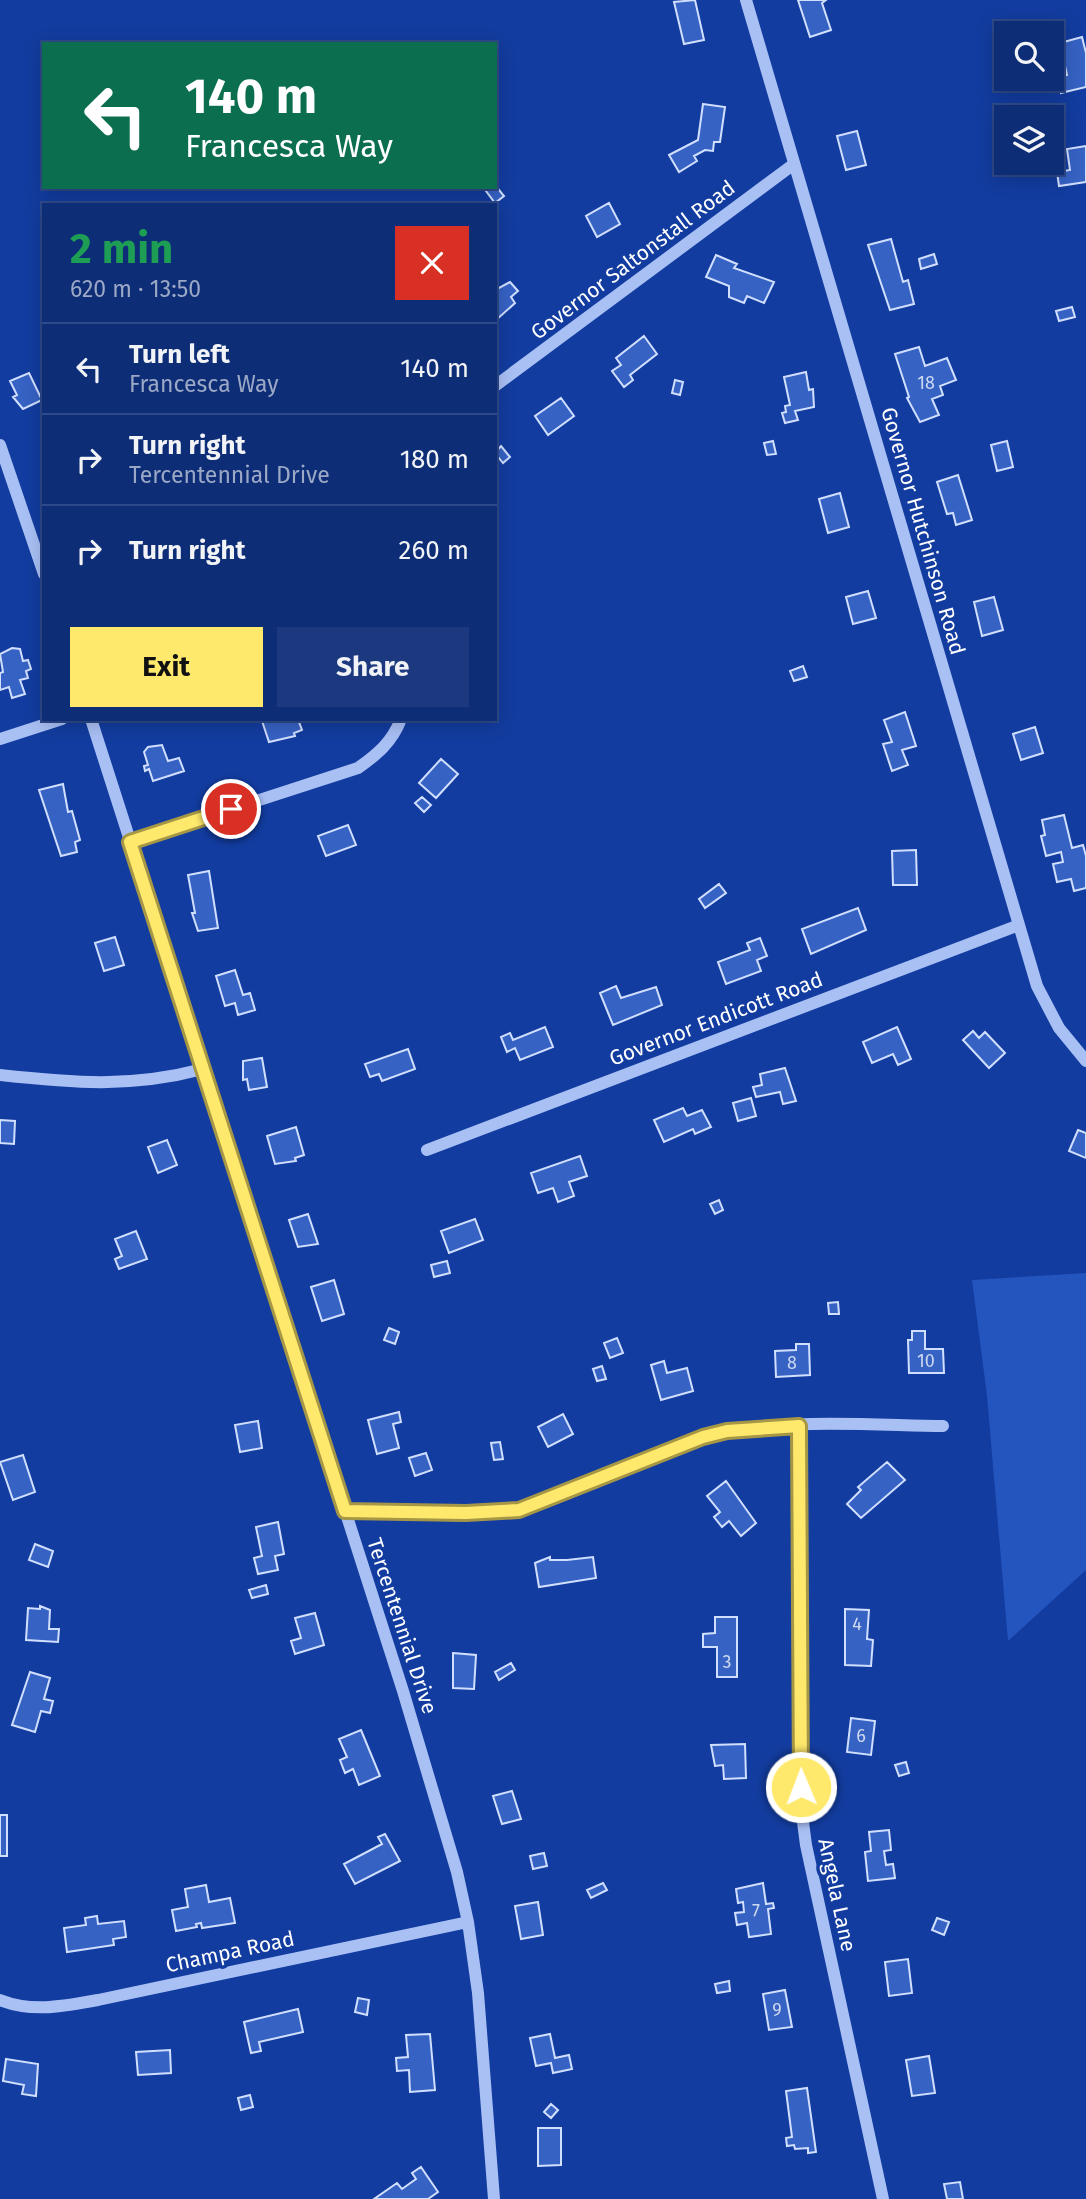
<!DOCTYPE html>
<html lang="en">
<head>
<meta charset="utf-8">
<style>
  :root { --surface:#0e2d77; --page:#1c397f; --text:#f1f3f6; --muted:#9ba8c6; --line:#2e4989; --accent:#ffe96c }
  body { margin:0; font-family:"Fira Sans",sans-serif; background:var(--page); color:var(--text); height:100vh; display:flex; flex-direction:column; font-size:26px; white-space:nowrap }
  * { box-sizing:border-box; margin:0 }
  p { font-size:23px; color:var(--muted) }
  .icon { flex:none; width:38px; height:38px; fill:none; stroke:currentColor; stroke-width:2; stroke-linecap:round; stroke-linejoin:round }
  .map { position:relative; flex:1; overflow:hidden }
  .side { position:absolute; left:42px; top:203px; width:455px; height:518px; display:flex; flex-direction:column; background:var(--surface); border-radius:0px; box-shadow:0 4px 18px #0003,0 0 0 2px var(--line) }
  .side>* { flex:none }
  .hud { position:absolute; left:42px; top:42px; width:455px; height:147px; border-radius:0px; box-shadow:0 4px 18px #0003,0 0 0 2px var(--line); background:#0b6e4f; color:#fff; overflow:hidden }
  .buttons { position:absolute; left:994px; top:21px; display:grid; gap:14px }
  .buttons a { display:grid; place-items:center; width:70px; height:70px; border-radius:0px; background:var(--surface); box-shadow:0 4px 18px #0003,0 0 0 2px var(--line); font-size:35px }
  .pin { position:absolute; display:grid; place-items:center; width:60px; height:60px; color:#fff; margin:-30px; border:4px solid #fff; border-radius:50%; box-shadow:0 2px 7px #0007 }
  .me { position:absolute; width:77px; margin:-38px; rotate:359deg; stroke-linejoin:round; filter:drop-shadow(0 0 5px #0008) }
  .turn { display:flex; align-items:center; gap:24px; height:147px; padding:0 28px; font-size:32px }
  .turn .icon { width:91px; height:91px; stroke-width:2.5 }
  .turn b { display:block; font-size:49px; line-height:60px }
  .round { display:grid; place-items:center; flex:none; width:74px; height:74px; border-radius:0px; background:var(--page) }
  .headline { display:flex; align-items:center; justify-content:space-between; height:119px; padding:0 28px }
  h1 { font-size:42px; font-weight:700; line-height:52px; color:#1e9e55 }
  .primary-button { display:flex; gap:14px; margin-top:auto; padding:14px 28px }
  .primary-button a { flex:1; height:80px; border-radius:0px; background:var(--accent); color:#111; font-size:28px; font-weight:700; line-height:80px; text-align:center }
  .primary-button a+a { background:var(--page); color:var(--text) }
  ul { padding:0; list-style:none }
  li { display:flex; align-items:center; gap:21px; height:91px; padding:0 28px; border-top:2px solid var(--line) }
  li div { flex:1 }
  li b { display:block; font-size:26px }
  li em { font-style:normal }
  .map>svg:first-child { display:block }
  .green { fill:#2454bd }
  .building { fill:#3662c4; stroke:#d1dffe; stroke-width:2 }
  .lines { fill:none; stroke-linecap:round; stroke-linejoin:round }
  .minor { stroke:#a9c0f5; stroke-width:12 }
  .route-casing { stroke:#a69746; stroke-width:18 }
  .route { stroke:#ffe96c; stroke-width:12 }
  .labels { text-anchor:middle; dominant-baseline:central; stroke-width:7; stroke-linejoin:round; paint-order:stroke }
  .number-label { font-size:18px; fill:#cdd8f0 }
  .street-label { font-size:21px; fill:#fff; stroke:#123c9f }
</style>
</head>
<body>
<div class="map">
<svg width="1086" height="2199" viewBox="0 0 1086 2199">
  <rect width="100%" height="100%" fill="#123c9f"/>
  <path class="green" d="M1086 1273V1570L1008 1641 987 1396 972 1280Z"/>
  <path class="building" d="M695 0 704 40 684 44 674 2Z
    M798 0H826L822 3 831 30 810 37Z
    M1082 37 1086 53V87L1061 93 1060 77 1067 75 1060 43Z
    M703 104 725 107 720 142H714L713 151 705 150 694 156 697 161 679 172 669 155 698 140Z
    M857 131 866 165 846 170 837 136Z
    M1086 146V182L1059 186 1057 172 1070 170 1067 149Z
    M495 185 504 196 495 203 486 191Z
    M609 203 620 224 597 237 586 216Z
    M891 239 903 282 908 280 914 304 890 310 868 245Z
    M934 254 937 264 921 269 919 259Z
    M716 255 737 264 734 268 774 282 764 303 747 296 744 303 729 297V286L706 277Z
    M510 282 518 291 511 297 515 303 495 321V290Z
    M1072 307 1075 317 1059 321 1056 311Z
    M644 336 657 354 630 375 633 380 624 387 612 371 621 365 616 358Z
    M919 347 925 366 947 358 956 380 940 386 943 395 932 399 939 415 920 422 907 398 909 397 895 354Z
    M806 372 809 390 813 389 814 407 795 411 798 420 785 423 782 413 786 412 785 406 790 405 784 377Z
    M29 373 42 400 23 409 13 397 17 395 10 381Z
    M675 380 683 382 680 395 672 393Z
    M561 398 574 416 548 435 535 416Z
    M773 441 776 454 767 455 764 443Z
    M1007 441 1013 467 997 471 991 445Z
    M501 446 510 457 503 463 495 453Z
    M958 475 972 520 956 525 953 513 947 514 937 482Z
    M840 493 849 527 828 533 819 499Z
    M868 591 876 618 853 624 846 597Z
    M994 597 1003 630 982 636 974 602Z
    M12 648 20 649 23 661 28 660 31 669 26 671 28 678 20 680 25 694 12 698 9 687 0 690V673L3 672 0 654Z
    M803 666 807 677 794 681 790 671Z
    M905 712 916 746 902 750 908 765 892 771 883 744 892 742 884 720Z
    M268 719H306L299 722 302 730 294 733 295 736 269 742 262 721Z
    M1035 727 1043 753 1021 760 1013 734Z
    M162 745 168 761 179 758 184 771 153 781 149 769 145 771 144 766 148 765 144 752 148 747Z
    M441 759 458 774 436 798 419 783Z
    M63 784 68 812 72 811 80 840 75 842 77 852 61 856 39 790Z
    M422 797 431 805 424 812 415 803Z
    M1064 815 1072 848 1083 845 1086 856V888L1074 891 1071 879 1057 882 1053 864 1063 862 1061 852 1046 856 1041 836 1045 835 1042 820Z
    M348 825 356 845 326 856 318 836Z
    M916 850 917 885H893L892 851Z
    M209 871 218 928 198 931 192 913H195L188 875Z
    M719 884 726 893 705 908 699 899Z
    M858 908 866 930 811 954 802 929Z
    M115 937 124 965 104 971 95 943Z
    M760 938 767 956 757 960 761 971 726 984 718 962 750 950 747 943Z
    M235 970 243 995 250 993 255 1010 238 1015 235 1003 225 1006 216 976Z
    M616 986 621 998 656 987 662 1005 613 1025 600 993Z
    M545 1027 553 1047 520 1060 515 1048 507 1052 501 1037 510 1033 513 1040Z
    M897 1027 911 1059 898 1065 893 1054 872 1063 863 1042Z
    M973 1031 979 1038 985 1032 1005 1053 989 1068 963 1040Z
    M408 1049 415 1069 382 1081 379 1074 370 1077 365 1064Z
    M262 1058 267 1087 249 1090 247 1079 243 1080V1061Z
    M785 1068 796 1101 783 1104 780 1092 756 1097 753 1087 762 1085 760 1074Z
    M751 1098 756 1116 738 1121 733 1103Z
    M683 1108 687 1116 702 1110 711 1127 695 1134 693 1129 664 1142 654 1120Z
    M0 1120 15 1121 14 1144 0 1143Z
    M296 1127 304 1155 295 1158 296 1161 275 1164 267 1136Z
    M1078 1130 1086 1133V1158L1069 1151Z
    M167 1140 177 1165 158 1173 148 1147Z
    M580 1156 587 1176 569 1182 574 1196 558 1202 553 1188 538 1193 531 1173Z
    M719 1200 723 1210 715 1214 710 1204Z
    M308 1214 318 1244 298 1247 289 1220Z
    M475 1219 483 1240 449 1253 441 1231Z
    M136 1231 147 1259 119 1269 115 1259 122 1256 115 1239Z
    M447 1261 450 1273 434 1277 431 1265Z
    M334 1280 344 1314 322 1321 311 1287Z
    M838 1302 839 1314H829L828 1303Z
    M389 1328 399 1332 395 1344 384 1340Z
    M912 1331H925V1349H943L944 1373H909L908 1340H912Z
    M617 1338 623 1353 610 1358 604 1343Z
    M796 1344H809L810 1375 776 1377 775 1351 796 1350Z
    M664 1361 667 1373 687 1368 693 1391 661 1400 651 1365Z
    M602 1366 606 1379 597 1381 593 1369Z
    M399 1412 401 1422 393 1424 399 1448 377 1454 368 1420Z
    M563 1414 573 1434 548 1447 538 1427Z
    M258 1421 262 1448 240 1452 235 1425Z
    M500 1442 503 1459 494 1460 491 1443Z
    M426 1453 432 1470 415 1476 409 1458Z
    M23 1455 35 1492 13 1500 0 1462Z
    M887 1462 905 1480 861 1518 847 1504 861 1490 858 1487Z
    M726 1481 756 1523 741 1536 729 1521 722 1527 714 1517 720 1512 707 1496Z
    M278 1522 284 1554 275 1556 278 1570 258 1574 254 1558 262 1556 256 1527Z
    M35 1544 53 1551 48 1567 29 1560Z
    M550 1557V1560H567L593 1557 596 1578 539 1587 535 1563Z
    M266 1585 268 1594 252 1598 249 1590Z
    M40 1606 50 1610 49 1629H59L58 1642 26 1640 28 1608 40 1609Z
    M845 1609 869 1610 867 1639 873 1640 871 1666 845 1665Z
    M315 1613 324 1645 295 1654 291 1641 301 1638 295 1618Z
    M715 1617H737V1677H717V1647H703V1634L715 1633Z
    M453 1653 476 1655 474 1689 453 1688Z
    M511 1663 515 1670 499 1680 495 1672Z
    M30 1672 50 1678 44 1699 53 1701 50 1713 41 1711 35 1732 12 1725Z
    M851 1718 875 1721 871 1755 847 1752Z
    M361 1730 380 1776 359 1785 353 1769 345 1773 340 1760 347 1757 339 1739Z
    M745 1744 746 1778 724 1779 723 1765 715 1766 711 1745Z
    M906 1762 909 1773 899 1776 895 1765Z
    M512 1791 521 1819 502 1824 493 1796Z
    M0 1815H7V1856H0Z
    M889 1830 891 1850 884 1851 886 1865 893 1864 895 1878 868 1881 865 1852 871 1851 869 1832Z
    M385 1834 400 1861 355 1884 344 1864 382 1844 378 1837Z
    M544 1853 547 1866 533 1869 530 1856Z
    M603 1883 607 1890 591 1898 587 1890Z
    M763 1883 766 1904 773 1903 774 1908 768 1909 771 1934 749 1937 747 1923 737 1925 735 1913 744 1912 743 1902 738 1903 736 1889Z
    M206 1885 209 1902 230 1898 235 1923 202 1928 201 1923 196 1924 197 1927 176 1931 172 1910 188 1907 185 1889Z
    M538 1902 543 1935 521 1939 515 1906Z
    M97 1916 98 1924 124 1921 126 1937 113 1939 114 1945 67 1952 64 1928 86 1925 85 1918Z
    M937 1918 949 1922 944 1935 932 1930Z
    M908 1959 912 1993 889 1996 885 1962Z
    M729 1981 730 1991 717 1993 715 1984Z
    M785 1990 792 2027 769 2030 763 1994Z
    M358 1998 369 2000 367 2015 355 2012Z
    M298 2009 303 2032 259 2042 261 2051 251 2053 244 2022Z
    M430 2034 435 2090 410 2092 409 2070 397 2071 396 2058 408 2057 406 2035Z
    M550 2034 555 2058 569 2055 572 2069 553 2073 551 2063 536 2066 530 2038Z
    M170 2050 171 2073 138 2075 136 2052Z
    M929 2056 935 2093 912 2096 906 2060Z
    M6 2059 38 2064 36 2096 22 2094 24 2085 3 2081Z
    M807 2088 816 2152 808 2153V2148L795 2149 794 2145 787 2146 786 2138 792 2137 786 2091Z
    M250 2095 253 2107 241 2110 238 2098Z
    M551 2104 558 2110 551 2118 544 2112Z
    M538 2128H561V2165L538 2166Z
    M421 2167 438 2192 428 2199H374L397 2183 402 2189 416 2179 412 2173Z
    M960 2182 963 2199H947L944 2184Z"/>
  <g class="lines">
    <path class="minor" d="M746 0 1037 986 1059 1028 1086 1061
      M495 386 794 164
      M0 445 44 574
      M91 719 403 1691 457 1872 468 1922 478 1993 494 2199
      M0 739 62 719
      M130 842 358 768C378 754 392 742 401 719
      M0 1075C73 1083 131 1088 203 1069
      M427 1150 1019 925
      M799 1426 801 1807 806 1845 883 2199
      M345 1511C397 1512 471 1521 521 1509 591 1492 653 1445 725 1432 795 1419 871 1425 943 1426
      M0 2000C33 2013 64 2006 98 2000L468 1922"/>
  </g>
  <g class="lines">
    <defs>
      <path id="route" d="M231 809 130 842 345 1511 466 1513 519 1510 703 1437 727 1431 799 1426 801 1787"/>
    </defs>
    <use href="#route" class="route-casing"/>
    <use href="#route" class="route"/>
  </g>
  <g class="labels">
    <g class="number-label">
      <text x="926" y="383">18</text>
      <text x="926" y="1361">10</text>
      <text x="792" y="1363">8</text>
      <text x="857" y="1624">4</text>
      <text x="727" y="1662">3</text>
      <text x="861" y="1736">6</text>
      <text x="756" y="1911">7</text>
      <text x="777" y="2010">9</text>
    </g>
    <g class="street-label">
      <text transform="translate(633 260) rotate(-37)">Governor Saltonstall Road</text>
      <text transform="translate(923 531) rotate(74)">Governor Hutchinson Road</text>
      <text transform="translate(716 1019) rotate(-21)">Governor Endicott Road</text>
      <text transform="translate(402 1626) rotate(72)">Tercentennial Drive</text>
      <text transform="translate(837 1895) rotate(78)">Angela Lane</text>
      <text transform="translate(230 1952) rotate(-12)">Champa Road</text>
    </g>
  </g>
</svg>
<div class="buttons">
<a><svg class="icon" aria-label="search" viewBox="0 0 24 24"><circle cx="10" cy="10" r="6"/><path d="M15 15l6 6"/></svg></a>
<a><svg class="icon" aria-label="layers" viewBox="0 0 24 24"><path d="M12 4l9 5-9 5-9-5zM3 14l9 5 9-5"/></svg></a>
</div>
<div class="pin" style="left:231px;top:809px;background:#d93025"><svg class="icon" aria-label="arrive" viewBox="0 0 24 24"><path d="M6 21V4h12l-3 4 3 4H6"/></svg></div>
<svg class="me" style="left:801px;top:1787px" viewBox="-20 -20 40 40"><circle r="17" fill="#ffe96c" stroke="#fff" stroke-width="3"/><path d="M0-11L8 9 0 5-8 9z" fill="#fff"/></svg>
<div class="hud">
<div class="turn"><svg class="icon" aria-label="left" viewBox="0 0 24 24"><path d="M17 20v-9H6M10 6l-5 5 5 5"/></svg><div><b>140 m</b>Francesca Way</div></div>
</div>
<section class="side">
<div class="headline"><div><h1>2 min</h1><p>620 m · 13:50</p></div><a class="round" style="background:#d93025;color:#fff"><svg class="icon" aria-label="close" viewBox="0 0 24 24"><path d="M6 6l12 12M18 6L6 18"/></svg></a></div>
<ul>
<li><svg class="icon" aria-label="left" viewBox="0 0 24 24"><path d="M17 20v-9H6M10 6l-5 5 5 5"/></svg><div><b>Turn left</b><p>Francesca Way</p></div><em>140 m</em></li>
<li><svg class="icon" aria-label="right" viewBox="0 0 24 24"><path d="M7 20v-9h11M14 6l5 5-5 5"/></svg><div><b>Turn right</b><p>Tercentennial Drive</p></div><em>180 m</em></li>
<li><svg class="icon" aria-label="right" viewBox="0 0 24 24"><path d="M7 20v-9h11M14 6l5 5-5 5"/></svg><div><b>Turn right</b></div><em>260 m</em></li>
</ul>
<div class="primary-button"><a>Exit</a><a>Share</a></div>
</section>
</div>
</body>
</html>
